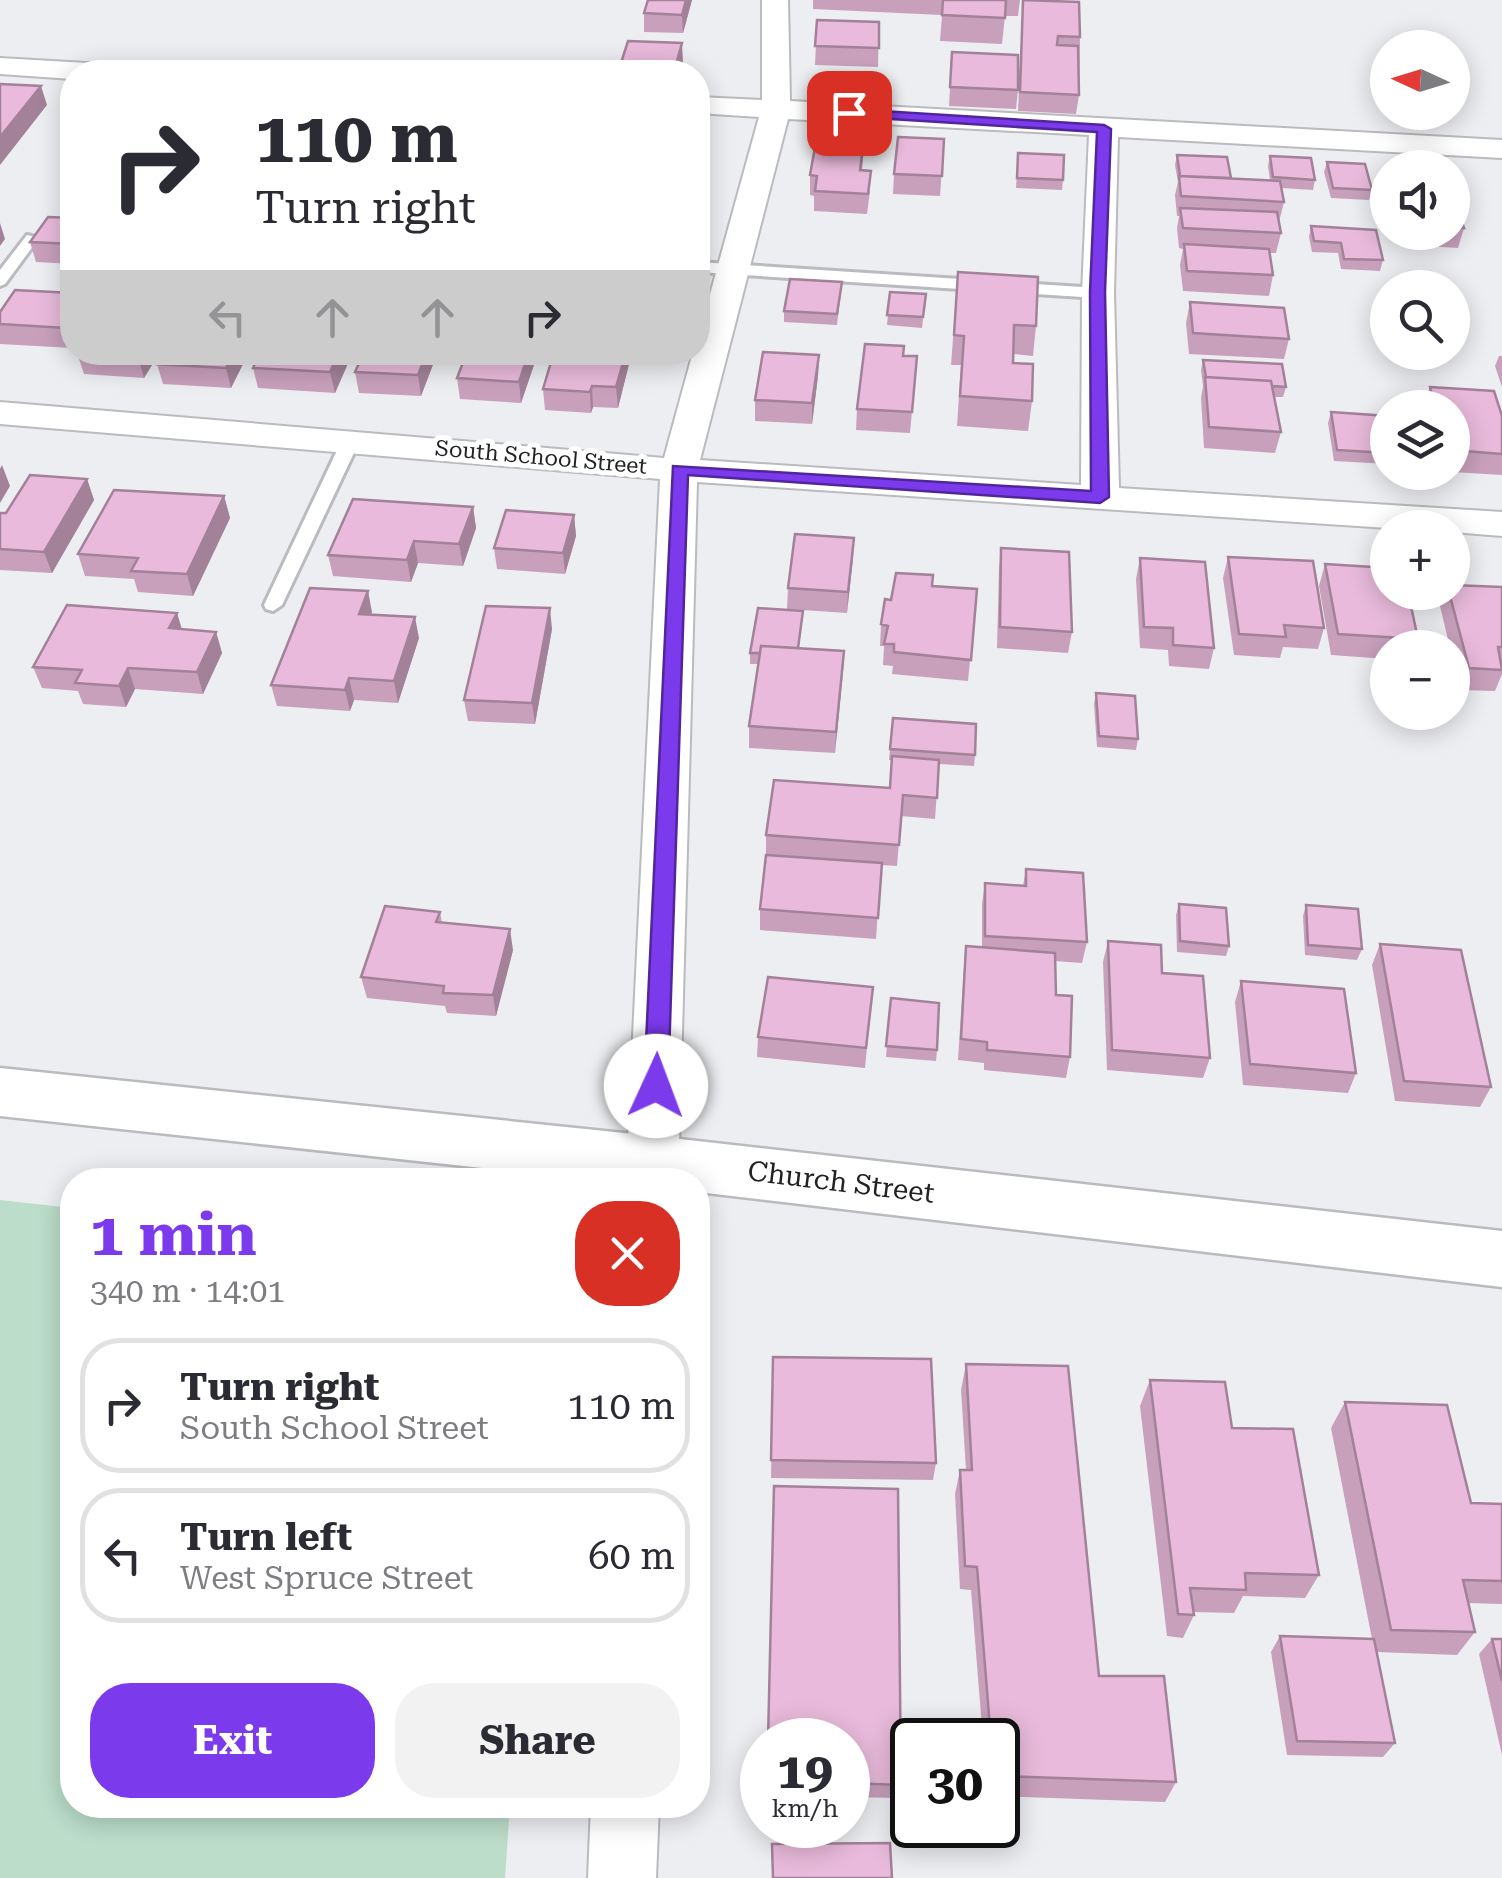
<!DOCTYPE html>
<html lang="en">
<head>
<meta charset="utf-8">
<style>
  :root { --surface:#fff; --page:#f2f2f3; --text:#2b2b33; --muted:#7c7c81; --line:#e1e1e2; --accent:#7c3aed }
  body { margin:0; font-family:"Roboto Serif",serif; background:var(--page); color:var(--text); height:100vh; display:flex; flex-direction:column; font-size:38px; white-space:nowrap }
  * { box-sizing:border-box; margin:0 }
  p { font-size:32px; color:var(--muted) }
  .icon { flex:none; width:55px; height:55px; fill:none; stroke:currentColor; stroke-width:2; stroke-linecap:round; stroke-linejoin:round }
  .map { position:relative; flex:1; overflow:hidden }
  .details { position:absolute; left:60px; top:1168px; width:650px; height:650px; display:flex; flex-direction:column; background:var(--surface); border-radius:40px; box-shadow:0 5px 25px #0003 }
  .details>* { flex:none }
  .banner { position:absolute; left:60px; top:60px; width:650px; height:305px; border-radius:40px; box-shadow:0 5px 25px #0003; background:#fff; color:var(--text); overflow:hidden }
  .needle { width:65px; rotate:274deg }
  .buttons { position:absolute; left:1370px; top:30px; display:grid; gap:20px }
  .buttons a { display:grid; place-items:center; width:100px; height:100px; border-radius:50%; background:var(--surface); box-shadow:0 5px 25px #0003; font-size:50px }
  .speed { position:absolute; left:740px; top:1718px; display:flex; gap:20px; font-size:50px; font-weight:700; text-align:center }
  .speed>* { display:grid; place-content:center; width:130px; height:130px; border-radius:50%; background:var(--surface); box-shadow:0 5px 25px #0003; line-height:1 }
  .speed small { font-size:25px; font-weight:400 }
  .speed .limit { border:5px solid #111; border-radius:15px; background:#fff; color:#111 }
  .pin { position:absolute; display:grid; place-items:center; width:85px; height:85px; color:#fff; margin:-42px; border-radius:20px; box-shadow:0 5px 15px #0006 }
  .me { position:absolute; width:110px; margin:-55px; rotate:2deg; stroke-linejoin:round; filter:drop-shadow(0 0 8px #0008) }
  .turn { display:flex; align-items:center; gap:35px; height:210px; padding:0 30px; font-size:45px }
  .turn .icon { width:130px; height:130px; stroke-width:2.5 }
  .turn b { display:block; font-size:70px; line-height:85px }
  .lanes { display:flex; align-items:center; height:95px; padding:0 30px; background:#0003; justify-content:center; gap:50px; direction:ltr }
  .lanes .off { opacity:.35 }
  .round { display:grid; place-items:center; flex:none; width:105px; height:105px; border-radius:40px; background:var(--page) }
  .head { display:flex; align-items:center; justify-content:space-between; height:170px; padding:0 30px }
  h1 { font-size:60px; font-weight:700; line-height:75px; color:var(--accent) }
  .primary-button { display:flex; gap:20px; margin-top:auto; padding:20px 30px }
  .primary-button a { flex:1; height:115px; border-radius:40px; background:var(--accent); color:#fff; font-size:40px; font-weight:700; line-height:115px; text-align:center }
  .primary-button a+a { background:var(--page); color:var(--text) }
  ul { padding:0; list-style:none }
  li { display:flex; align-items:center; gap:30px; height:135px; margin:0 20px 15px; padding:0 10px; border:5px solid var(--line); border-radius:40px }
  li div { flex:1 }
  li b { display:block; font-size:38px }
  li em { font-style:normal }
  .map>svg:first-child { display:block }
  .green { fill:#bbddca }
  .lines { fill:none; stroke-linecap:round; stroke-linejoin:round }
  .lane-casing { stroke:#babbbe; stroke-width:6 }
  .street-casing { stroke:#babbbe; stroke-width:4 }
  .secondary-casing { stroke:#babbbe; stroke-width:5 }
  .lane { fill:#fff; fill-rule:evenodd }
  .street { fill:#fff; fill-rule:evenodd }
  .secondary { fill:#fff; fill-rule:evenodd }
  .wall { fill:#c8a0bc }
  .shaded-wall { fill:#a38299 }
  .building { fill:#e9badb; stroke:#a38299; stroke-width:2.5 }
  .route { fill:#7c3aed; stroke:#51269a; stroke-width:2.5 }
  .labels { text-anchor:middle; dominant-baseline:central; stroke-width:10; stroke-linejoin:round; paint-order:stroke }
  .far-street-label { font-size:22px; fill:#212223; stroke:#fff }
  .street-label { font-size:28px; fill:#212223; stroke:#fff }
</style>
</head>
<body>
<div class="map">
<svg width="1502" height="1878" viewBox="0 0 1502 1878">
  <rect width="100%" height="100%" fill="#edeef1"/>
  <path class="green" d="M0 1200 72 1208V1805H510L505 1878H0Z"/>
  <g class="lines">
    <defs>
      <path id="lane" d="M72 194V215L65 211V198Z
        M27 235 39 238 5 284 0 286V270Z
        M698 262 1098 288 1106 293 1098 298 698 272Z
        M351 435 360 440 282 605 273 611 266 609 264 605 342 440Z"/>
      <path id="street" d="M762 0H788L790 101 1502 140V158L1118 137 1114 293 1119 488 1502 512V536L1452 532V528H1388L697 482 678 1180H626L660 479 0 424V402L664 458 693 352H698V338L759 117 698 113V97L762 100ZM788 119 1089 135 1082 293 1081 485 700 460Z
        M0 58 104 64 118 72H72V79L0 74Z
        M591 1805H659L656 1878H588Z"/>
      <path id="secondary" d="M0 1068 653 1136 1502 1231V1287L698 1192V1180H594L0 1116Z"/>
    </defs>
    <use href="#lane" class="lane-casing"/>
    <use href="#street" class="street-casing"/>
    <use href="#secondary" class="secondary-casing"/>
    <use href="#lane" class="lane"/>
    <use href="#street" class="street"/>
    <use href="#secondary" class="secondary"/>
  </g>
  <path class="wall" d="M692 0 683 33 644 32V13Z
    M813 0H1020L1018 16H1005L1002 44 940 41 942 15 813 9Z
    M1023 0 1080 37 1079 95 1076 114 1018 111Z
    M817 20 879 22 878 67 815 65Z
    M952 52 1018 90 1016 109 949 106Z
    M683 62 680 72H619V69Z
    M865 133 862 171 870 191 867 214 814 211V196L810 195V175Z
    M944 139 940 196 893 194 894 174Z
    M1018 153 1063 180 1062 190 1016 188Z
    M1177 155 1231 178 1270 180 1268 166 1270 156 1315 180 1313 190 1281 188 1284 202 1279 222 1281 233 1276 253H1269L1273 275 1269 296 1183 291 1180 265 1183 249 1179 248 1177 228 1179 216H1177L1175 195 1178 182 1175 165Z
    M1327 162 1372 190 1369 200 1331 198 1324 172Z
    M1380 185H1388V231H1382L1375 205Z
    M1452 190 1464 228 1458 248 1412 245 1409 232H1452Z
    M72 218V264L36 262 30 242Z
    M1311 226 1383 260 1380 271 1341 269 1338 253 1312 252 1309 237Z
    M958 272 1036 326 1033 356 1013 354V363L1032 401 1028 431 957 426 961 365H951Z
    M842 282 837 325 784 322V311Z
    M890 292 926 294 922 328 887 325Z
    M72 293V348L0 344V312Z
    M1190 302 1289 339 1284 359 1189 354 1186 323Z
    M160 352 144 378 84 374 77 353Z
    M163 352H249L231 388 163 384 157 364Z
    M260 352H353L335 393 258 388 253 368Z
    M467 352H537V356L521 403 460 399 457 378Z
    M632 352 618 408 593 407 591 413 545 410 543 389Z
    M437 354 421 396 359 393 355 372Z
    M819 355 818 376 812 424 755 421V400Z
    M904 356H917L910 433 856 430 857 409Z
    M1499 356H1502V387L1495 366Z
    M1203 360 1286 387 1283 397H1274L1281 432 1275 453 1204 448 1201 398 1203 386 1201 370Z
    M1430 387 1502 416V475L1452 472V408H1423Z
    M1331 412 1388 416V464L1334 461 1328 423Z
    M87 479 94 500 52 573 0 570V513H6Z
    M224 496 230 518 193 596 138 592 134 579 85 576 78 554Z
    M473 507 476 528 463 566 418 563 411 582 333 576 328 555Z
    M574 515 576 536 565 574 497 569 494 548Z
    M854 538 847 613 787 609 788 588Z
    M1001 548 1072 632 1068 653 997 648 999 569Z
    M1228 557 1324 628 1318 649 1283 647 1280 658 1234 655 1223 578Z
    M1140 558 1214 648 1209 669 1169 666 1168 650 1140 648 1136 579Z
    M1325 564 1418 639 1415 648H1388V659L1331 655 1319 586Z
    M932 586 977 589 968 681 892 674 893 666 883 665 884 646H880L881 624 891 600Z
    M1502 587V674L1495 691 1460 690 1452 658V648H1450L1440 606 1444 592Z
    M368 591 371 614 419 638 398 703 354 700 350 711 277 706 271 685Z
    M803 611 799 648 844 651 835 753 749 748V726L758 664H750V653Z
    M177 613 182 629 216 632 222 653 203 694 135 689 126 707 83 704 78 691 42 688 33 667Z
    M552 629 535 724 468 721 464 700Z
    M1096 693 1138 739 1136 750 1097 747 1094 704Z
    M893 718 975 755 974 766 939 764 935 819 901 816 897 866 881 865 876 939 760 930V909L766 856V835L890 788 892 760H889Z
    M1026 869 1087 942 1082 963 1055 961 1056 995 1070 1057 1066 1078 984 1070V1063L958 1060 964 967 966 946 982 948V904L985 883 1023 886Z
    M1179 904 1229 946 1226 956 1177 952 1176 915Z
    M1306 905 1362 949 1357 960 1305 955 1303 916Z
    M440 912 442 923 513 950 496 1016 447 1013 445 1006 367 998 361 977Z
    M1108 941 1162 973 1210 1058 1203 1078 1107 1070 1103 962Z
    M1380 944 1491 1087 1480 1107 1395 1101 1372 965Z
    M1241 981 1356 1073 1348 1093 1243 1085 1235 1002Z
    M873 987 865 1068 757 1057 758 1037Z
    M891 998 937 1050 936 1061 886 1057Z
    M773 1357 936 1463 933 1480 771 1478Z
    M966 1364 1099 1676 1176 1782 1165 1802 998 1796V1740H983L971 1590 960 1589 955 1494 960 1470H966L961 1390Z
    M1150 1380 1232 1428 1319 1575 1305 1598 1243 1596 1234 1613 1193 1612 1194 1615 1183 1638 1167 1636 1140 1406Z
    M1345 1402 1471 1503 1502 1504V1604L1468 1603 1475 1632 1457 1655 1377 1652 1395 1743 1383 1757 1287 1755 1271 1652 1280 1636 1372 1639 1331 1428Z
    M1492 1639H1502V1755L1479 1654Z
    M848 1740 901 1785 898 1798 848 1797Z"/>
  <path class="shaded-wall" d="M686 0H692L683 33 682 15Z
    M682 43 683 62 680 72H674Z
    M41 86 47 105 0 165V137Z
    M0 223 5 239 0 246Z
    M72 318V348L66 328Z
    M141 352H160L144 378 138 357Z
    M234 352H249L231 388 226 368Z
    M339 352H353L335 393 330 372Z
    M427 352H437V354L421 396 418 375Z
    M529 352H537V356L521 403 519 382Z
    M626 352H632L618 408 616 387Z
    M819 355 818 376 812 424V403Z
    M592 386 593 407 591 413 590 392Z
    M2 465 10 486 0 503V469Z
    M87 479 94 500 52 573 44 552Z
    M224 496 230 518 193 596 187 574Z
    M473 507 476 528 463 566 459 544Z
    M574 515 576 536 565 574 563 553Z
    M854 538 853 559 847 613 848 592Z
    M414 541 418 563 411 582 407 560Z
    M368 591 372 612 364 635 359 614Z
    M550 608 552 629 535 724 532 703Z
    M177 613 183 634 169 628Z
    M415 617 419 638 398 703 394 681Z
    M216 632 222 653 203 694 197 672Z
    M844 651 843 672 835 753 836 732Z
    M128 668 135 689 126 707 119 686Z
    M349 678 354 700 350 711 345 690Z
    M510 929 513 950 496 1016 493 995Z"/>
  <path class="building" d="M648 0H686L682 15 644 13Z
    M943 0H1006L1005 18 942 15Z
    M1023 0 1079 2 1080 37 1058 36 1057 45 1078 46 1079 95 1020 92Z
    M817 20 879 22V48L815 46Z
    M628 41 682 43 674 71 619 69Z
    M952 52 1018 55V90L950 87Z
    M0 84 41 86 0 137Z
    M818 131 865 133 860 170 871 171 868 194 815 191 817 176 810 175Z
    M898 137 944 139 942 176 894 174Z
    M1018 153 1064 155 1063 180 1017 178Z
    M1177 155 1227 157 1231 178 1180 176Z
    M1270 156 1311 158 1315 180 1273 177Z
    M1327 162 1365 164 1372 190 1333 188Z
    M1179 176 1280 181 1284 202 1181 196Z
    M1380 185H1388V211H1387Z
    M1452 190 1464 228 1452 227Z
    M1180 208 1277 212 1281 233 1183 228Z
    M48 217 72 218V244L30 242Z
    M1311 226 1376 230 1383 260 1344 259 1341 243 1314 241Z
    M1184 244 1269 249 1273 275 1187 271Z
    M958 272 1038 277 1036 326 1014 325 1013 363 1033 364 1032 401 960 396 964 336 954 335Z
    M790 279 842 282 837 314 784 311Z
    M15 290 72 293V318L66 328 0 324V312Z
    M890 292 926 294 923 317 887 315Z
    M1190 302 1284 308 1289 339 1193 333Z
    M865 344 904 346 903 356H917L912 412 857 409Z
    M78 352H141L138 357Z
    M163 352H234L226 368 157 364Z
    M260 352H339L330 372 253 368Z
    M364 352H427L418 375 355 372Z
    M467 352H529L519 382 457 378Z
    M554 352H626L616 387 592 386 590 392 543 389Z
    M763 352 819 355 812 403 755 400Z
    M1203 360 1282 364 1286 387 1272 386 1271 381 1206 377Z
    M1205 377 1271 381 1281 432 1209 427Z
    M1430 387 1494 391 1502 416V454L1452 450V408H1434Z
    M1331 412 1388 416V453L1337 450Z
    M30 475 87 479 44 552 0 549V513H6Z
    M114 490 224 496 187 574 131 571 138 558 78 554Z
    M353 499 473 507 459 544 414 541 407 560 328 555Z
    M506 510 574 515 563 553 494 548Z
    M795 534 854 538 848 592 788 588Z
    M1001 548 1069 552 1072 632 1000 627Z
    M1228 557 1313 561 1324 628 1284 625 1286 637 1239 634Z
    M1140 558 1205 562 1214 648 1173 645V628L1144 627Z
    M1325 564 1388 568V592H1408L1418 639 1338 634Z
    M896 573 933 575 932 586 977 589 971 660 894 652V644H884L888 626 881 624 885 599 891 600Z
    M1452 585 1502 587V647H1498L1502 670 1469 668 1449 592H1452Z
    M310 588 368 591 359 614 415 617 394 681 349 678 345 690 271 685Z
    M67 605 177 613 169 628 216 632 197 672 128 668 119 686 75 683 82 670 33 667Z
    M486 606 550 608 532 703 464 700Z
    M758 608 803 611 798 648 761 646 760 653H750Z
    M761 646 844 651 836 732 749 726Z
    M1096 693 1135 696 1138 739 1099 736Z
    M893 718 976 724 975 755 890 749Z
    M892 756 939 760 937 798 903 795 899 845 766 835 774 780 890 788Z
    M766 855 882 863 878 918 760 909Z
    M1026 869 1083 873 1087 942 985 936V883L1026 886Z
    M1179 904 1226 908 1229 946 1180 941Z
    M1306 905 1358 909 1362 949 1308 945Z
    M385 906 440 912 436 922 510 929 493 995 443 993 444 986 361 977Z
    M1108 941 1161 945 1162 973 1203 976 1210 1058 1112 1050Z
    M1380 944 1461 950 1491 1087 1404 1081Z
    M966 946 1055 953 1056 995 1072 996 1070 1057 987 1050V1042L961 1039Z
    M768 977 873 987 866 1048 758 1037Z
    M1241 981 1344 989 1356 1073 1250 1064Z
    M891 998 939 1003 937 1050 886 1046Z
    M773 1357 931 1359 936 1463 771 1460Z
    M966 1364 1068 1366 1099 1676H1164L1176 1782 998 1776V1740H991L977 1567 965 1566 960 1470H972Z
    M1150 1380 1225 1382 1232 1428 1293 1429 1319 1575 1245 1573 1246 1590 1190 1588 1194 1615 1178 1614Z
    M1345 1402 1447 1405 1471 1503 1502 1504V1581L1463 1580 1475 1632 1391 1630Z
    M774 1486 898 1489 901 1785 848 1783V1740H768Z
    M1280 1636 1374 1639 1395 1743 1297 1741Z
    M1492 1639H1502V1681Z
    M890 1843 892 1878H773L772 1844Z"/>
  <path class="route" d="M849 109 1104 125 1111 129 1105 292 1109 497 1100 503 688 475 668 1086 664 1093H647L644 1086 673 466 1091 491 1090 292 1097 132 844 116 842 113Z"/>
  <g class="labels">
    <g class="far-street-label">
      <text transform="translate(541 457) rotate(5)">South School Street</text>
    </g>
    <g class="street-label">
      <text transform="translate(841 1182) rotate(7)">Church Street</text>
    </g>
  </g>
</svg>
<div class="buttons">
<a><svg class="needle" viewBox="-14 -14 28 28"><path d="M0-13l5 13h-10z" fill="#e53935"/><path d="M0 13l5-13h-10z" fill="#7c7c81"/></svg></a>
<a><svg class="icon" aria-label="sound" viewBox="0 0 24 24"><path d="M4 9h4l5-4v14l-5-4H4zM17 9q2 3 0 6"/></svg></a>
<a><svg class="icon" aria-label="search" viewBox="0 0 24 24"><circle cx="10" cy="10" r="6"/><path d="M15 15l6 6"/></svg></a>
<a><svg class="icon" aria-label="layers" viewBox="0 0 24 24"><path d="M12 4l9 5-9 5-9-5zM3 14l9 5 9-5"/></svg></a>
<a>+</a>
<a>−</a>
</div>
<div class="speed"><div>19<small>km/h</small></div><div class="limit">30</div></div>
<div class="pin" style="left:849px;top:113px;background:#d93025"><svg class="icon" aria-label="arrive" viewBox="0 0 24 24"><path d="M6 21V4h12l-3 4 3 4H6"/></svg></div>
<svg class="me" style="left:656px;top:1086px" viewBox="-20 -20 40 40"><circle r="19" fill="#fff"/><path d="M0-13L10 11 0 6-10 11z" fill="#7c3aed"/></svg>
<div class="banner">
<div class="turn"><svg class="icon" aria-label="right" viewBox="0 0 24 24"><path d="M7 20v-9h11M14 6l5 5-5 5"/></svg><div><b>110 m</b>Turn right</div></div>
<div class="lanes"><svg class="icon off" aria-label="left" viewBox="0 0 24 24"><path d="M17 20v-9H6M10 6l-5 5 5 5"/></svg><svg class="icon off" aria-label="ahead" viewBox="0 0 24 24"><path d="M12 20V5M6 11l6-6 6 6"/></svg><svg class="icon off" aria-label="ahead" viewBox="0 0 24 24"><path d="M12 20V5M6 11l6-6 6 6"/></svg><svg class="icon" aria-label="right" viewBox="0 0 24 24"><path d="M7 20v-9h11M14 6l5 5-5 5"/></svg></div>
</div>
<section class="details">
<div class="head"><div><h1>1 min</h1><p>340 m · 14:01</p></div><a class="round" style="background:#d93025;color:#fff"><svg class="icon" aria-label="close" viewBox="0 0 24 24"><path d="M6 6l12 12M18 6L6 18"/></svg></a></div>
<ul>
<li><svg class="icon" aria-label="right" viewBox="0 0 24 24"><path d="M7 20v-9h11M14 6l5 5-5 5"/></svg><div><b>Turn right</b><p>South School Street</p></div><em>110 m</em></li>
<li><svg class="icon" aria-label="left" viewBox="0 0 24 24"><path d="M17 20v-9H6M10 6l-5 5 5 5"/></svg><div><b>Turn left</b><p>West Spruce Street</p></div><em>60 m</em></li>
</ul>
<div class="primary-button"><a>Exit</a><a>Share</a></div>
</section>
</div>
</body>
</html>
